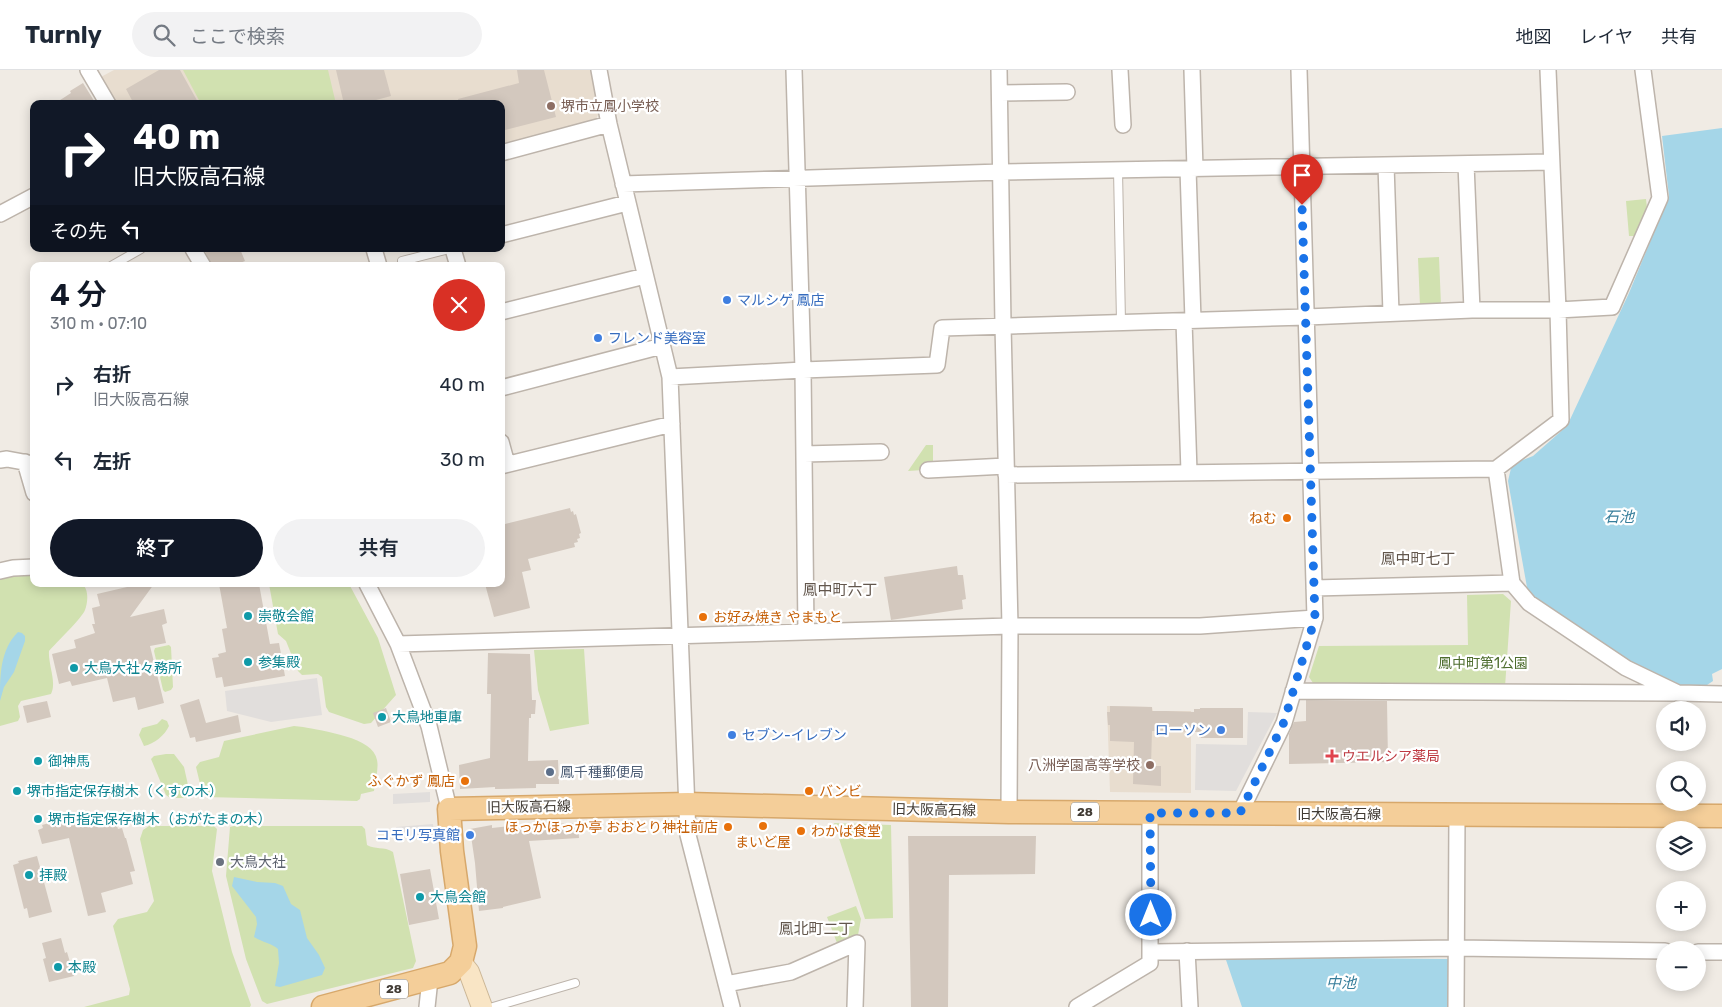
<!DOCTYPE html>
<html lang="ja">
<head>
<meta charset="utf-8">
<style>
  :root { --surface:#fff; --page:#f2f2f3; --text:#1f2937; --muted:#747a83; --line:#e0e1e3; --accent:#111827 }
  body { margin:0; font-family:Rubik,"Noto Sans JP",sans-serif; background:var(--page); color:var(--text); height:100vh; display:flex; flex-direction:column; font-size:19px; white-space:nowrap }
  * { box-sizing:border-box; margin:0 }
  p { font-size:16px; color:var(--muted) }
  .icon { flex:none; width:28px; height:28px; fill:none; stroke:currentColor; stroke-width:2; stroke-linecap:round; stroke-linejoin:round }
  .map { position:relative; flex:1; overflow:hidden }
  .details { position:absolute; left:30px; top:192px; width:475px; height:325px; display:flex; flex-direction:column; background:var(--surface); border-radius:10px; box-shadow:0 2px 12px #0003 }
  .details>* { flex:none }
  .banner { position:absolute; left:30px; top:30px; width:475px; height:152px; border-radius:10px; box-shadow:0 2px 12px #0003; background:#111827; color:#fff; overflow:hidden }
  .buttons { position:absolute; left:1656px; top:631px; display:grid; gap:10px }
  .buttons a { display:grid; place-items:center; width:50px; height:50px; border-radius:50%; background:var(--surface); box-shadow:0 2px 12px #0003; font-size:25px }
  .pin { position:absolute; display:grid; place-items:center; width:42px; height:42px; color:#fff; margin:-51px -21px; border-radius:50% 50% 50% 0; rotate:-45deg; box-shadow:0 0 5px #0007 }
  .pin .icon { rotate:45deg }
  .me { position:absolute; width:55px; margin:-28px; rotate:0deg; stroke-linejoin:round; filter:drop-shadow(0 0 4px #0008) }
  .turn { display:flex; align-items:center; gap:18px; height:105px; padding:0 20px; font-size:22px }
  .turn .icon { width:65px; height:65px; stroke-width:2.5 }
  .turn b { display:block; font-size:35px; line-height:42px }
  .then { display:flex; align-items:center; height:48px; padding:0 20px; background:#0003; gap:10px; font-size:19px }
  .round { display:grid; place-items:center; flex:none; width:52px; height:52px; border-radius:26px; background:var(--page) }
  .headline { display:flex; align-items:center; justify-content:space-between; height:85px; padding:0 20px }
  h1 { font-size:30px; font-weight:600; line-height:38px; color:var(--accent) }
  .cta { display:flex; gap:10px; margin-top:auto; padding:10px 20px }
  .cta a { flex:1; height:58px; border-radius:30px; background:var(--accent); color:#fff; font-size:20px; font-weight:600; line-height:58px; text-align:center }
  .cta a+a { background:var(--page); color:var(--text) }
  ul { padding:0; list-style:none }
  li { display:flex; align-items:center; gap:15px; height:75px; padding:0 20px }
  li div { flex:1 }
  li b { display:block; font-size:19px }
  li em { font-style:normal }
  header { display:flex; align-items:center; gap:30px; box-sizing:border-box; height:70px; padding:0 25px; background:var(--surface); border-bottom:1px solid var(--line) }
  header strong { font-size:24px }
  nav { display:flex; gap:28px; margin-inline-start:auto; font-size:18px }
  .search { width:350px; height:45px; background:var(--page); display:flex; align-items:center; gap:12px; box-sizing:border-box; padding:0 18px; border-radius:28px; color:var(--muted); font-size:19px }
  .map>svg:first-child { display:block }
  .education { fill:#e8ddcf }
  .green { fill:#d1e1b0 }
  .parking { fill:#e1dedc }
  .water { fill:#a5d6e8 }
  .building { fill:#d3c8be }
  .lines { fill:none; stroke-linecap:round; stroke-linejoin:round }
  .lane-casing { stroke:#bdb4ab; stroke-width:10 }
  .street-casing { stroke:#bdb4ab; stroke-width:18 }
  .secondary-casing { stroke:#ccb797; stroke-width:22 }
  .primary-casing { stroke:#d7a86b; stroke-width:25 }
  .lane { stroke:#fff; stroke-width:8 }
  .street { stroke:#fff; stroke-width:15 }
  .secondary { stroke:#f9e5c5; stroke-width:20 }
  .primary { stroke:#f4ce99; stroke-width:22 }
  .route { stroke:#1a73e8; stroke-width:9; stroke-dasharray:0 16.2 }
  .education-dot { fill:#8d6e63; stroke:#fff; stroke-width:2 }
  .shop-dot { fill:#3f7fe0; stroke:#fff; stroke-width:2 }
  .food-dot { fill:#e8710a; stroke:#fff; stroke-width:2 }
  .culture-dot { fill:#0f9aa8; stroke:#fff; stroke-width:2 }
  .health-dot { fill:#e0444e; stroke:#fff; stroke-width:2 }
  .service-dot { fill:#5c6f8a; stroke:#fff; stroke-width:2 }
  .worship-dot { fill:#6b7280; stroke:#fff; stroke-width:2 }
  .labels { text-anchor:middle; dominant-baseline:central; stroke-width:4.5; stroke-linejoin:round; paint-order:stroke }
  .shield { fill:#fff; stroke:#7a7671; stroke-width:1 }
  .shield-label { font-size:12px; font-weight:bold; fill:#413b34 }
  .education-label { font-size:14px; fill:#785e54; stroke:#fff; text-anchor:start }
  .shop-label { font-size:14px; fill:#366cbe; stroke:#fff; text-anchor:start }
  .food-label { font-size:14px; fill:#c56008; stroke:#fff; text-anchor:end }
  .culture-label { font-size:14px; fill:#0d838f; stroke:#fff; text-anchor:start }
  .park-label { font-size:14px; fill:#4e6d2e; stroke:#fff }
  .health-label { font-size:14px; fill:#be3a42; stroke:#fff; text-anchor:start }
  .service-label { font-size:14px; fill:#4e5e75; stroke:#fff; text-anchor:start }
  .street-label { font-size:14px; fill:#413b34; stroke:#fff }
  .worship-label { font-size:14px; fill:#5b616d; stroke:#fff; text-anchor:start }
  .water-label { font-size:15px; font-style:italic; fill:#377e9b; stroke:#fff }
  .neighbourhood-label { font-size:15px; fill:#63574d; stroke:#fff }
</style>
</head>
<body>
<header>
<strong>Turnly</strong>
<div class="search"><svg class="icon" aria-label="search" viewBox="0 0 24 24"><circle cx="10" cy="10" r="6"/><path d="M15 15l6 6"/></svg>ここで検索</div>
<nav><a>地図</a><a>レイヤ</a><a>共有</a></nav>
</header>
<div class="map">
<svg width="1722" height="937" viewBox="0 0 1722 937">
  <rect width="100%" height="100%" fill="#f0ebe4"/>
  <path class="education" d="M114 0H593L601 39 595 51 501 75V34H116L99 8Z
    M1107 636 1152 637 1153 641H1191V723L1110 722Z"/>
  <path class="green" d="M183 0H328L336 34H201Z
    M1646 129 1648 147 1640 166H1629L1626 131Z
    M1439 187 1441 235 1420 236 1418 188Z
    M926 375H933V395L923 400 908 401Z
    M18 504H34V514H82C89 519 88 532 85 540 82 548 56 573 49 581 48 595 57 612 51 624L21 631 18 636 20 647 18 651 0 656V508Z
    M269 514H349L378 568 396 625 371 653 364 654 329 642 326 637 322 607 318 604 302 605 298 601 286 571 278 564Z
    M1503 524 1511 531 1505 617 1315 616 1309 607 1319 576 1468 575 1467 525Z
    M169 575 171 577 173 617 171 620 165 622 163 620 154 581 155 578Z
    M584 579 589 654 550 661 538 620 534 580Z
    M162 649 167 651 169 656C165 665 154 674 144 676L139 665 142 658 157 654Z
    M294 656 303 657C322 661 374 667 377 690 379 699 375 711 374 721L361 724 360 729 357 731 206 727 202 722 196 697 200 692 219 687 224 671Z
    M166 684H174L184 697 190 724 187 728H170L166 725 151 689 154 686Z
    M834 753 891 755 893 848 865 849Z
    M149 756H214L217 759 212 801 232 882 251 935 250 937H84L129 925 130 919 113 856 118 849 147 842 154 831 140 769 143 760Z
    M234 756H362L365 759 367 775C375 780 384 776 393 782L416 891 413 898 267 934 262 931 246 889 226 806 230 757Z
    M856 836 861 849 858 865 837 873 827 847Z"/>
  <path class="parking" d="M317 608 322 645 271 652 227 641 225 621Z
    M1248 642 1277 643 1236 721 1195 720 1196 674 1247 675Z
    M430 722V732L393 734V724Z
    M433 754 434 765 396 768V757Z"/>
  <path class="water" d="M1722 58V599L1712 604 1713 611 1704 617 1682 618 1581 568 1528 523 1508 411 1512 394 1533 386 1567 356 1629 223 1669 126 1662 66Z
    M18 562 22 563 25 566V571L14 602 4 617 0 631C0 605 0 580 18 562Z
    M234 807 257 812 275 813 283 816 291 834 300 840 307 868 319 885 325 898 322 905 280 917 275 916 279 893 278 879C273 874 262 872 254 867L257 854 256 847 232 816Z
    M1225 887 1448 889V937H1242Z"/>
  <path class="building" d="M159 0H180L199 34H134L126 19Z
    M336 0H384L391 26 361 34H344Z
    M517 0H544L556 47 501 61V34H459L458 29 519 13Z
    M83 13 96 34H54L71 23 70 21Z
    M212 179H240L245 191 232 196H212L205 181Z
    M570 438 571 442 573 441 574 445 576 444 581 463 579 464 580 468 577 469 578 472 574 473 575 477 528 489 531 500 522 502 530 538 494 547 485 514H501V455Z
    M957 496 958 505H963L966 529 962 530 963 539 891 550 884 507Z
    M140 514H154L130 547 164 539 167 553 162 555 166 573 150 576 164 633 138 640 135 627 113 632 107 608 72 616 70 611 59 614 52 584 76 578 74 570 95 563 92 554H95L92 538 100 536 97 524Z
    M219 514H259L270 574 279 573 285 606 224 617 222 607 216 608 212 588 219 587 218 584 226 582 222 559 227 558Z
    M488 583 530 584 532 630H536L535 644H531V648H529L528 691 558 690 559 714H536V718L495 719V717L460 719 459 695 490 688 491 624H487Z
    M199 629 206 653 238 645 241 662 196 672 195 667 190 668 180 635Z
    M1306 630 1387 631 1388 692 1289 694V664L1294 652 1306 651Z
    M47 631 51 647 27 653 23 636Z
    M1110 636 1152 637V641H1166L1194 642V639H1200V638H1243V668H1199V662L1152 661 1151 696H1161V716L1133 714 1134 672 1110 671V655H1108L1107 642H1110Z
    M386 638 391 652 378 657 373 643Z
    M106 745 108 752 115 750 118 759 122 758 125 768H126L135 801 130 802 133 814 101 823 106 842 88 846 69 768 42 774 38 760 43 758 42 755 67 748 69 754Z
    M578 753 579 768 529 771 541 828 503 837V838L479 841 475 793 470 759 492 755V758L526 754 527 755Z
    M908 766H1036L1035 804 949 805 948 937H911Z
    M37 786 52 842 29 848 27 838 24 839 13 795 19 793 18 791Z
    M430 799 439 849 409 855 400 804Z
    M61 868 65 883 67 882 74 906 49 912 43 889 46 888 42 873Z"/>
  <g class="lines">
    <defs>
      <path id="lane" d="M1118 100 1121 252
        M402 191 449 179
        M111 196 141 179
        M493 937 575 913"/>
      <path id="street" d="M88 0 108 34
        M599 0 609 54 670 307 688 765 732 937
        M794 0 803 300 806 561
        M999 0 1003 255 1010 556 1009 742
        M1120 0 1123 55
        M1192 0 1195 99
        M1643 0 1660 128 1612 237 1558 240 1561 350 1496 399 1512 513 1529 533 1626 598 1678 623 1722 624
        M1000 23 1067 22
        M501 83 609 54
        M1466 94 1472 240
        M1386 95 1391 243
        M1188 99 1193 250
        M623 114 1001 102 1551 92
        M0 144 34 126
        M501 165 627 133
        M193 179 203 196
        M374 179 379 196
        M453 179 458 196
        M501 242 645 206
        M1184 251 1189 402
        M670 307 803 300 937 295 942 258 1307 247 1472 240H1558L1548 0
        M501 318 662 276
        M501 372 507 394
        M804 384 881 382
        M0 390 7 389 34 394
        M25 392 34 423
        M501 396 672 354
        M928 400 1006 396
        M1006 405 1496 399
        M0 501 13 498 34 497
        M367 514 398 574 429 656 449 739
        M1314 518 1512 513
        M398 574 1010 556H1200L1315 548
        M1293 621 1674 623
        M1240 743 1284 653 1315 548 1299 0
        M1187 881 1190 937
        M1151 882 1456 878 1665 881
        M1698 882H1722
        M726 914 791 902 857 873 855 937
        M427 937 430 909
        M1077 937 1150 893V743
        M1456 937 1457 744"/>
      <path id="secondary" d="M461 892 469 902 482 937"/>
      <path id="primary" d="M323 937 450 903 461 892 465 876 452 781 449 739 688 734 1009 742 1722 746"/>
    </defs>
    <use href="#lane" class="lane-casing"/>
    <use href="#street" class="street-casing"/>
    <use href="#secondary" class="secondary-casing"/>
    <use href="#primary" class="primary-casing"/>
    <use href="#lane" class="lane"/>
    <use href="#street" class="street"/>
    <use href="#secondary" class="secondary"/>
    <use href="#primary" class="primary"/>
  </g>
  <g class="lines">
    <path class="route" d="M1151 845 1150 743H1240L1284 652 1315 548 1302 135"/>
  </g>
  <g class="education-dot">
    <circle cx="551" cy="36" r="5"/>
    <circle cx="1150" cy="695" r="5"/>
  </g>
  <g class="shop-dot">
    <circle cx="727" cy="230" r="5"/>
    <circle cx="598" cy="268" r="5"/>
    <circle cx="1221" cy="660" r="5"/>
    <circle cx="732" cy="665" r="5"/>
    <circle cx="470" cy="765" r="5"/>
  </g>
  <g class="food-dot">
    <circle cx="1287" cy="448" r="5"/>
    <circle cx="703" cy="547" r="5"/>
    <circle cx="465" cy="711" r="5"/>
    <circle cx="809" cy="721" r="5"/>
    <circle cx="763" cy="756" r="5"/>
    <circle cx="728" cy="757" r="5"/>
    <circle cx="801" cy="761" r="5"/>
  </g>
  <g class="culture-dot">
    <circle cx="248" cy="546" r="5"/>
    <circle cx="248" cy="592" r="5"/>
    <circle cx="74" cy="598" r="5"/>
    <circle cx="382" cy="647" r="5"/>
    <circle cx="38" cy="691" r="5"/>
    <circle cx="17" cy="721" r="5"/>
    <circle cx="38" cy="749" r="5"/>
    <circle cx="29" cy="805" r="5"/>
    <circle cx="420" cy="827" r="5"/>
    <circle cx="58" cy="897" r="5"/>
  </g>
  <path class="health-dot" d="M1329.5 678.5h5v5h5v5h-5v5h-5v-5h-5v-5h5z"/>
  <circle class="service-dot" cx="550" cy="702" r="5"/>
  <circle class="worship-dot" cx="220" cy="792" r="5"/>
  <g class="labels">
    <g class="shield">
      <rect x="1071" y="732.5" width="28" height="19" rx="4"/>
      <rect x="380" y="909.5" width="28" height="19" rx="4"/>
    </g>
    <g class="shield-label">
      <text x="1085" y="742">28</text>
      <text x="394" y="919">28</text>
    </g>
    <g class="education-label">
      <text x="561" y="36">堺市立鳳小学校</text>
      <text x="1140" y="695" text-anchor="end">八洲学園高等学校</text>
    </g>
    <g class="shop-label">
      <text x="737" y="230">マルシゲ 鳳店</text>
      <text x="608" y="268">フレンド美容室</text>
      <text x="1211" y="660" text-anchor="end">ローソン</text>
      <text x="742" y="665">セブン-イレブン</text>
      <text x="460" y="765" text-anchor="end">コモリ写真館</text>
    </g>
    <g class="food-label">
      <text x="1277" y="448">ねむ</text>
      <text x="713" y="547" text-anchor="start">お好み焼き やまもと</text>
      <text x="455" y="711">ふぐかず 鳳店</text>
      <text x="819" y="721" text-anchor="start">バンビ</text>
      <text x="718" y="757">ほっかほっか亭 おおとり神社前店</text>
      <text x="811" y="761" text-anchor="start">わかば食堂</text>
      <text x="763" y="772" text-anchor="middle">まいど屋</text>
    </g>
    <g class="culture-label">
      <text x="258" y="546">崇敬会館</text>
      <text x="258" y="592">参集殿</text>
      <text x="84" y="598">大鳥大社々務所</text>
      <text x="392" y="647">大鳥地車庫</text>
      <text x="48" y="691">御神馬</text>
      <text x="27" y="721">堺市指定保存樹木（くすの木）</text>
      <text x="48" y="749">堺市指定保存樹木（おがたまの木）</text>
      <text x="39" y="805">拝殿</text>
      <text x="430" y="827">大鳥会館</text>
      <text x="68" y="897">本殿</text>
    </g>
    <g class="park-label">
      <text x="1483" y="593">鳳中町第1公園</text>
    </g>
    <g class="health-label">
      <text x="1342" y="686">ウエルシア薬局</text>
    </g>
    <g class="service-label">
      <text x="560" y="702">鳳千種郵便局</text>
    </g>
    <g class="street-label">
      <text transform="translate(529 737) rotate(-1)">旧大阪高石線</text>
      <text transform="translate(934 740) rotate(1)">旧大阪高石線</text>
      <text x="1339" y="744">旧大阪高石線</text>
    </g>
    <g class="worship-label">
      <text x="230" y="792">大鳥大社</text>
    </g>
    <g class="water-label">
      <text x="1619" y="447">石池</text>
      <text x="1341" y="913">中池</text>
    </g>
    <g class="neighbourhood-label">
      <text x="1418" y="489">鳳中町七丁</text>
      <text x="840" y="520">鳳中町六丁</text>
      <text x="816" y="859">鳳北町二丁</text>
    </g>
  </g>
</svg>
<div class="buttons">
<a><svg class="icon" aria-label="sound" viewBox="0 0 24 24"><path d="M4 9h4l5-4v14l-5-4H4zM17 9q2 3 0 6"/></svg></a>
<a><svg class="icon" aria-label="search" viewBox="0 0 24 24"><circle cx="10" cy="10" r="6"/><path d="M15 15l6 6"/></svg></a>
<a><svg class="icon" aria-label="layers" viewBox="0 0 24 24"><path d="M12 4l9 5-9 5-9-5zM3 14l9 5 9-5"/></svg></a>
<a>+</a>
<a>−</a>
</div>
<div class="pin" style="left:1302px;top:135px;background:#d93025"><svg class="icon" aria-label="arrive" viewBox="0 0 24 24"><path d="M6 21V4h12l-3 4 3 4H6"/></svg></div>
<svg class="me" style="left:1151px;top:845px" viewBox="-20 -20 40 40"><circle r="17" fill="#1a73e8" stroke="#fff" stroke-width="3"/><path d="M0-11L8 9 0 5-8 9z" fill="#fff"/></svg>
<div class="banner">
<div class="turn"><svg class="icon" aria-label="right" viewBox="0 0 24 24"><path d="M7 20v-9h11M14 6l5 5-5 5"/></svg><div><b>40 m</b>旧大阪高石線</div></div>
<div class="then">その先<svg class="icon" aria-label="left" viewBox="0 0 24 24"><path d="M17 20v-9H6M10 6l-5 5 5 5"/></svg></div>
</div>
<section class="details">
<div class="headline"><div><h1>4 分</h1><p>310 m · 07:10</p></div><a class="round" style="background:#d93025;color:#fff"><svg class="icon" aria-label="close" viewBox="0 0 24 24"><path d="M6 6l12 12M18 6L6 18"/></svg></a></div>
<ul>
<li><svg class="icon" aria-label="right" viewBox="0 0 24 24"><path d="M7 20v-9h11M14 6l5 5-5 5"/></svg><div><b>右折</b><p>旧大阪高石線</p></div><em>40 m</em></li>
<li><svg class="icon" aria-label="left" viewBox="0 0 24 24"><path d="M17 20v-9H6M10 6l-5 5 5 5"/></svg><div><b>左折</b></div><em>30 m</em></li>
</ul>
<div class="cta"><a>終了</a><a>共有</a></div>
</section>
</div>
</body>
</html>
